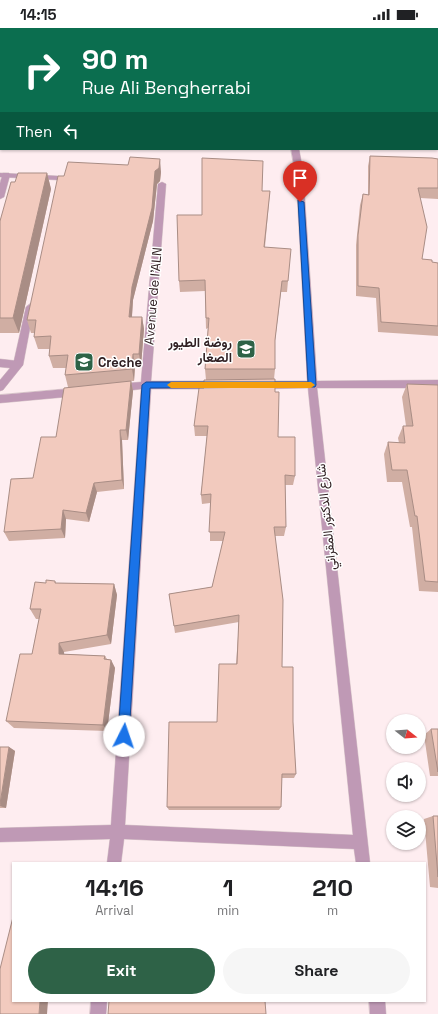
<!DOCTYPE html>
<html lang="en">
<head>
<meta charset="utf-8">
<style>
  :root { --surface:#fff; --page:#f6f6f6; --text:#202124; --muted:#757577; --accent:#2e6247 }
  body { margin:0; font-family:"Space Grotesk",Vazirmatn,sans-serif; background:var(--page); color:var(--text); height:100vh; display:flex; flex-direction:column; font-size:15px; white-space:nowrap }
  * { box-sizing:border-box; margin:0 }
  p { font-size:13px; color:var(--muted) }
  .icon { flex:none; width:22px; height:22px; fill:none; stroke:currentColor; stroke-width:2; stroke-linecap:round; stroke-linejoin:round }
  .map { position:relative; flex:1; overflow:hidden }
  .drawer { position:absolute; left:12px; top:834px; width:414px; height:140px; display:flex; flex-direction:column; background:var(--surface); border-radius:0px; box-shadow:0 1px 3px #0004 }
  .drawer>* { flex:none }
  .guide { position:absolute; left:0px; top:0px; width:438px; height:122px; box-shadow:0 1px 3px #0004; background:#0b6e4f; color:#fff; overflow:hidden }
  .needle { width:26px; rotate:107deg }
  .controls { position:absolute; left:386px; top:686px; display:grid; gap:8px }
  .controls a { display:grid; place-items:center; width:40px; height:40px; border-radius:50%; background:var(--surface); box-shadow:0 1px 3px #0004; font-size:20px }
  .pin { position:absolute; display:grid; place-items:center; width:34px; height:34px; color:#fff; margin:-41px -17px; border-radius:50% 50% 50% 0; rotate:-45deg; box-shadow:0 0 4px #0007 }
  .pin .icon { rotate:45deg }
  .me { position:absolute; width:44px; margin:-22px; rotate:4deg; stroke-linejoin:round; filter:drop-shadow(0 0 3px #0008) }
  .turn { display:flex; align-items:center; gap:14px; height:84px; padding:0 16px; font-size:18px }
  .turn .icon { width:52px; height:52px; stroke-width:2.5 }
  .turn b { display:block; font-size:28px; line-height:34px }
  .then { display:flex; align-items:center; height:38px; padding:0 16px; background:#0003; gap:8px; font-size:15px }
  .eta { display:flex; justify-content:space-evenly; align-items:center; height:68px; text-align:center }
  .eta b { font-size:24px; font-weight:800; line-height:28px }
  .cta { display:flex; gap:8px; margin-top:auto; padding:8px 16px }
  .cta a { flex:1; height:46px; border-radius:24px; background:var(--accent); color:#fff; font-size:16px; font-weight:800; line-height:46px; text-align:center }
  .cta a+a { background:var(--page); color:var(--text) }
  .status { display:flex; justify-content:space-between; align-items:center; height:28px; padding:0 20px; background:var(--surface); direction:ltr }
  .status svg { height:11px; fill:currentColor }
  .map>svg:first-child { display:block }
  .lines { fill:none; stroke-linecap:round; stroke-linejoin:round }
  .service-casing { stroke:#d9c8cb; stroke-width:1 }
  .minor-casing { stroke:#d9c8cb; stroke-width:1 }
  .service { fill:#bf99b5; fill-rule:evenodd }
  .minor { fill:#bf99b5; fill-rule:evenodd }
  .wall { fill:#d0aea3 }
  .shaded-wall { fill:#a98d85 }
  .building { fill:#f2cabe; stroke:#a98d85 }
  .route { fill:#1a73e8; stroke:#114b97 }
  .slow { fill:#f59e0b }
  .labels { text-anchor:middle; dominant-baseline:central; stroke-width:3; stroke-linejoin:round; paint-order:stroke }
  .street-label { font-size:13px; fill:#302023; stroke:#fff }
  .poi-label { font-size:13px; font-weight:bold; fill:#302023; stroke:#fff; text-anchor:end }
</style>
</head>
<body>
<div class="status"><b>14:15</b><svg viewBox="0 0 49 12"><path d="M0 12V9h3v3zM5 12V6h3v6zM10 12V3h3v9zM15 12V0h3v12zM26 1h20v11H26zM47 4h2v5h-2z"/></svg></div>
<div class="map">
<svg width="438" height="986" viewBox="0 0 438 986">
  <rect width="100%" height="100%" fill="#feedf0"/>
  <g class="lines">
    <defs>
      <path id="service" d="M22 0H28V1H22Z
        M291 121H299L303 143 302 145H299L295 143Z
        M3 145H9L10 147 4 169 0 171V155Z
        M30 276 34 279 23 337 18 341 13 337 26 279Z"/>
      <path id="minor" d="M296 141H299L303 143 317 353 438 352V360H317L370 835H356L354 821 124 811 121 835H107L110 811 0 814V800L111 797 141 361 118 364 115 363 113 360 115 357 118 356 141 354 158 156 162 154 166 156 151 353H219L222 354 224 357 222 360 219 361H151L125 797 353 807 308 360 260 361 257 360 255 357 257 354 260 353H307Z
        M0 145 58 148 62 150 58 152 0 149Z
        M0 331 18 333 23 337 3 362 0 363V352L10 340 0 339Z
        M77 360 80 361 82 364 80 367 77 368 0 375V367Z
        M91 973H107L106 986H90Z
        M369 973H385L386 986H370Z"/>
    </defs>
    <use href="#service" class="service-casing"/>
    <use href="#minor" class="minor-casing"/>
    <use href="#service" class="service"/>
    <use href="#minor" class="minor"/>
  </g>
  <path class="wall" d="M370 128 438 131V171L420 170 422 231 432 234 438 235V308L378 304 376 270 356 268V217L360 177 363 166 368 167V138Z
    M161 144 160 153 157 156 153 193 133 272 132 289H142L144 301 141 338H135L134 353H131L133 363 128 412H122L124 461 97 464 89 494 66 491 65 510 9 513 4 504 56 409 68 359 65 347 66 340H53L49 328 50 321H38L34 309 35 305H31L27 292Z
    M47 145 51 161 19 305H0V193L15 154Z
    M262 163H270L265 219 288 253 287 264H281L275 313V341L274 351 278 409 295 448 293 457H285L286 499 284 508H275L282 639 293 694 296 746 294 750H282L281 779 279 782H169L167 779 217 694 236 636 239 594 175 605 169 566 212 559 223 513H210V475L202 476 201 467 207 408H195L194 398 206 352 205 341 208 300 206 301 205 263 180 264 179 253 202 187Z
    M407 356 438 357V564L419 563 412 499H410L402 454H387L384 426 388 414 399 415 398 410 403 398H406L402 369Z
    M55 553 56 555 114 556 117 567 111 616 64 624V626L105 628 107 631 111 632 115 640 107 703 14 700 6 693 32 626 39 591H36L30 581 46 555Z
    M431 701H438V748H430L424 707Z
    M0 719H9L15 723 6 780H0Z
    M433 788H438V860L430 859 424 791Z"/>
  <path class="shaded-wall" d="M160 131 161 144 160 153 157 156 153 193 133 272 131 301 129 289 132 259 155 143Z
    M47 145 51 161 19 305 13 290Z
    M142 289 144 301 141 338 139 326Z
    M133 326 135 338 134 353 132 341Z
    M131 353 133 363 128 412 126 402Z
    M120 402 122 412 124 461 122 452Z
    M94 455 97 464 89 494 86 485Z
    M63 482 66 491 65 510 61 501Z
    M114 556 117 567 111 616 107 607Z
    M59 615 64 624 65 634 59 626Z
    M111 632 115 640 107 703 103 697Z
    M9 719 15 723 6 780 0 778Z
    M40 973H48L47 986H39Z"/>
  <path class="building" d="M370 128 432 130 438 131V160H418L427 199 422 231 432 232V234L438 235V298L381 294 379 260 358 258V207L363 166 369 167Z
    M130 129 160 131 159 140 155 143 152 180 132 259 129 289H142L139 326H133L132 341 65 347 68 327 49 328 51 308 34 309 36 292H27L58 148H64L68 134 128 137Z
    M202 130 263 133 262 163H270L264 219 291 221 288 253H282L275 312V341H205L209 290H206L205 252 179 253 177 187H202Z
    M18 145H47L13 290H0V193L11 154H15Z
    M275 351V364H279L278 409H295V448L285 447 286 499H274L283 572 282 639H293V694L296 746H282L281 779H167L169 694H217L219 636H237L239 587 174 598 169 566 212 559 225 504H209L211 466 201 467 208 398H194L199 360H204V352Z
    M131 353 126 402H120L122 452 94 455 86 485 63 482 61 501 4 504 11 451 33 450 41 409H56L64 360Z
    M407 356 438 357V554L425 553 417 488H415L407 442H392L388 414 405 415 403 398H413Z
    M46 552 55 553V555L114 556 107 607 59 615V626L105 628 104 631 111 632 103 697 6 693 20 626H32L41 581H30L35 554 46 555Z
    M431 701H438V744Z
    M0 719H9L0 776Z
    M433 788H438V849Z
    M13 889V973H40L39 986H0V941Z
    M109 973H265L266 986H108Z"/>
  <path class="route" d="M298 172 304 174 316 357 315 359 150 360 129 708 128 712 124 714 120 712 118 708 142 357 146 354H308Z"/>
  <path class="slow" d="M171 354H311L315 357 311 360H171L167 357Z"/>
  <defs>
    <symbol id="school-square" viewBox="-11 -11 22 22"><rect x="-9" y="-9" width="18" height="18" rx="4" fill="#2e6247" stroke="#fff"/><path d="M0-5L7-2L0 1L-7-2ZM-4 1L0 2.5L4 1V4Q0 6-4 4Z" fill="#fff"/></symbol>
  </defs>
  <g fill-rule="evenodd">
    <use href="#school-square" x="235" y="310" width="22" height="22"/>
    <use href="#school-square" x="73" y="323" width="22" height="22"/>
  </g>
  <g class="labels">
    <g class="street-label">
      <text transform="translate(153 268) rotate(-85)">Avenue de l'ALN</text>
      <text transform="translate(326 489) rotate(-96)">شارع الدكتور المقراني</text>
    </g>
    <g class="poi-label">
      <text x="232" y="314">روضة الطيور<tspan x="232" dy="15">الصغار</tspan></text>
      <text x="98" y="334" text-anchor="start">Crèche</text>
    </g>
  </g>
</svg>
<div class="controls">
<a><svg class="needle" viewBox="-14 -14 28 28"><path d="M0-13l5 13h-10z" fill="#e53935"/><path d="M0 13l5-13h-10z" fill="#757577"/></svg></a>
<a><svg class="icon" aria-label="sound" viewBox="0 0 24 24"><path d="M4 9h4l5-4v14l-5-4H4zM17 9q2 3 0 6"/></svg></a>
<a><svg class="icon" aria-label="layers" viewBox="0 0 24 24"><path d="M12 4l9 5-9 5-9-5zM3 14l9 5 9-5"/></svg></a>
</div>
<div class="pin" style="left:300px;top:174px;background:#d93025"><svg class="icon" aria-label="arrive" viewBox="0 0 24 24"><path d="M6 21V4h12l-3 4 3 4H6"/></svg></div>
<svg class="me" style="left:124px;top:708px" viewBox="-20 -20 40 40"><circle r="19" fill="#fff"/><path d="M0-13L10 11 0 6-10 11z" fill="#1a73e8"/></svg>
<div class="guide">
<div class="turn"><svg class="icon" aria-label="right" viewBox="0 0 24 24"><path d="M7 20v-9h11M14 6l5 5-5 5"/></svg><div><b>90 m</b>Rue Ali Bengherrabi</div></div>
<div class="then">Then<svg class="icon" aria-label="left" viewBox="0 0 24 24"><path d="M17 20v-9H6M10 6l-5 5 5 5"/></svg></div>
</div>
<section class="drawer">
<div class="eta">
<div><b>14:16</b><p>Arrival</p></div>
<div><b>1</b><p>min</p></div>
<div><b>210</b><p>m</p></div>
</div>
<div class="cta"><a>Exit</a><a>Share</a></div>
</section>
</div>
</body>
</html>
